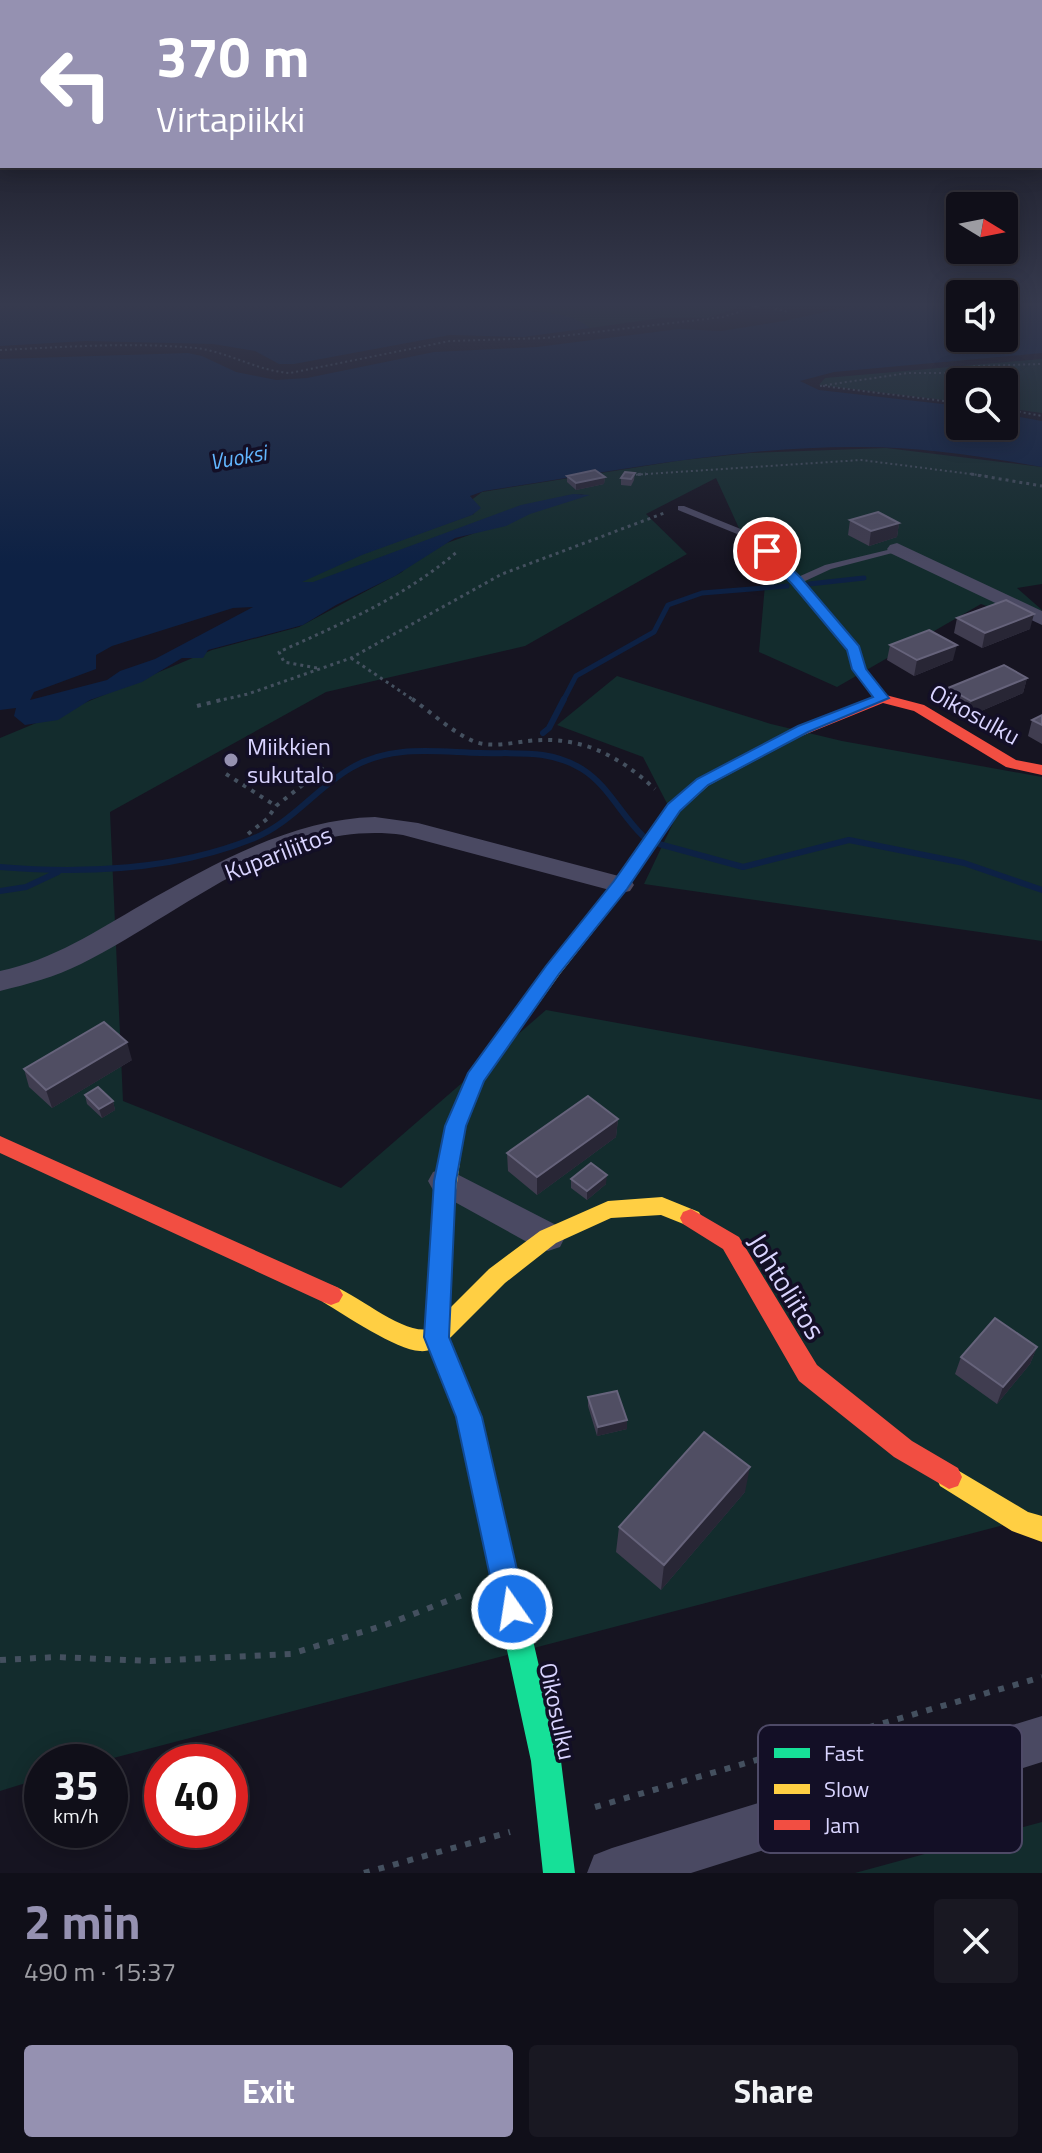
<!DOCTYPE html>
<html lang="en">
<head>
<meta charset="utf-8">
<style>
  :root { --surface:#100f19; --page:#191822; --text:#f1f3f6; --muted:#9c9ca2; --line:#302f38; --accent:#9591b1 }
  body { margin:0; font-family:"Titillium Web",sans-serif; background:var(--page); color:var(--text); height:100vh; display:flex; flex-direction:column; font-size:30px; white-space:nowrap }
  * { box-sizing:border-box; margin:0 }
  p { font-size:26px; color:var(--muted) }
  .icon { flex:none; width:44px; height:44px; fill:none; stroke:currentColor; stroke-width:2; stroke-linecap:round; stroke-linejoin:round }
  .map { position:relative; height:1873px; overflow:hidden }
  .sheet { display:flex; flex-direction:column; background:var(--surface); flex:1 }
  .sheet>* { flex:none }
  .banner { position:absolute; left:0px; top:0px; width:1042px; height:168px; box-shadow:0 4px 20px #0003,0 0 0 2px var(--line); background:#9591b1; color:#fff; overflow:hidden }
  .needle { width:52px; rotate:100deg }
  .controls { position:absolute; left:946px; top:192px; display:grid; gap:16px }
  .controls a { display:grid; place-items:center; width:72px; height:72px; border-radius:8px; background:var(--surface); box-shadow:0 4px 20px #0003,0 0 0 2px var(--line); font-size:40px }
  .speed { position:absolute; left:24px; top:1744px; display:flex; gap:16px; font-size:40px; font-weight:700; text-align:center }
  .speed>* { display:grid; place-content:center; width:104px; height:104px; border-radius:50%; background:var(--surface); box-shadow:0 4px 20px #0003,0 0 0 2px var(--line); line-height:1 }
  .speed small { font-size:20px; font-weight:400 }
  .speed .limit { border:12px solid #d22; background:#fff; color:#111 }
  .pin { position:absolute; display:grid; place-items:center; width:68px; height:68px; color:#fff; margin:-34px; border:4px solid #fff; border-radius:50%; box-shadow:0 2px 8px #0007 }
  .me { position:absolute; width:88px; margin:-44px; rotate:347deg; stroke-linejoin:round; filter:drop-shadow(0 0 6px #0008) }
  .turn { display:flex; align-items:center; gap:28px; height:168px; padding:0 24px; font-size:36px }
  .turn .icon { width:104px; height:104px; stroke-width:2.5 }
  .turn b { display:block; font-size:56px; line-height:68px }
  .round { display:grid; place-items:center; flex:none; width:84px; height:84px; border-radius:8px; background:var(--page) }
  .overview { display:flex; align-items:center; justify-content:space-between; height:136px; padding:0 24px }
  h1 { font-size:48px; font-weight:700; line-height:60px; color:var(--accent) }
  .cta { display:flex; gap:16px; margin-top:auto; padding:16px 24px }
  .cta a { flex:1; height:92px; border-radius:8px; background:var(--accent); color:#fff; font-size:32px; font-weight:700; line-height:92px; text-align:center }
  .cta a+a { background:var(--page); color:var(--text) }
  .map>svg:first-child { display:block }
  .green { fill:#132c2d }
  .water { fill:#0d2144; fill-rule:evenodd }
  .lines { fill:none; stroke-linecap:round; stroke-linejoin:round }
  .stream-far1 { stroke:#0d2144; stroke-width:5 }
  .stream { stroke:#0d2144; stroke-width:6 }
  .path-far3 { stroke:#44505f; stroke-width:2; stroke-dasharray:2 3; stroke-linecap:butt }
  .path-far2 { stroke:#44505f; stroke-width:3; stroke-dasharray:3 4; stroke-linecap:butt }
  .path-far1 { stroke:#44505f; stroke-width:4; stroke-dasharray:4 6; stroke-linecap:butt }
  .path { stroke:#44505f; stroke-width:6; stroke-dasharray:6 9; stroke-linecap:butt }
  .lane { fill:#4a4962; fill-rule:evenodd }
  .street { fill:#4a4962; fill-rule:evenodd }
  .fast { fill:#16e098; fill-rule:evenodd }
  .slow { fill:#ffcf43; fill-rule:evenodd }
  .jam { fill:#f24e42; fill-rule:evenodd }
  .wall { fill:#403d50 }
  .shaded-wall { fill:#282635 }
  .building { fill:#504e63; stroke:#66637b; stroke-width:2 }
  .route { fill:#1a73e8; stroke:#114b97; stroke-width:2 }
  .poi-dot { fill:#9591b1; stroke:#130f26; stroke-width:3 }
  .labels { text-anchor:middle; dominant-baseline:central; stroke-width:7; stroke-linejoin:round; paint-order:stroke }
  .far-water-label { font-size:22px; font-style:italic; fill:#62b6ff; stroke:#130f26 }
  .street-label { font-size:24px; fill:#d9d4ff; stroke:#130f26 }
  .poi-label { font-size:24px; fill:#d9d4ff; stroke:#130f26; text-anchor:start }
  .near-street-label { font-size:28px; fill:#d9d4ff; stroke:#130f26 }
  .key { fill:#130f26; stroke:#4e4a67; stroke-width:2 }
  .key-label { font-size:22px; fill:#d9d4ff }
</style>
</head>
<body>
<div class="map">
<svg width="1042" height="1873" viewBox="0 0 1042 1873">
  <rect width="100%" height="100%" fill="#161421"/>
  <path class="green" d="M489 302H723L739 307 708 318H661L590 328 550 313 505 308Z
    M1042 359V413L1004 408V382H960V402L819 385 825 378Z
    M886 448 1042 467V584L1017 588 1042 610 1026 620 981 604 837 687 759 652 765 585 716 478 646 514 687 554 525 646 326 692 110 812 123 1101 341 1188 546 1010 1042 1100V1515L98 1762H42V1778L0 1791V738L212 650 299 627 402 572 410 563 430 549 584 494 565 496 298 591 285 589 331 565 474 514 470 501 482 492 683 460 750 453Z
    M617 676 771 724 842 741 1042 777V941L644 884 675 819 643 757 557 725Z
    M1042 1822V1873H855Z"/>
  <path class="water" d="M0 302H489C519 317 563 305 590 328L523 337 450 335 294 364H279L255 351 213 344 86 341 0 346Z
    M869 302H960V338H1004V302H1042V353L834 372 800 381 819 390 960 406V426H1004V414L1042 421V467C981 456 916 446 854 447 730 447 606 473 484 491L470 496 481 508 472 515 362 555 302 582H313L521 505 573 494 590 495 530 514 506 526 455 538 395 576 336 605 303 625 208 650 203 658H182L142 682 90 700 58 720 25 725 14 716 16 708 0 710V359L188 353 202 356 236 372 276 380 307 378 434 352 537 347 679 329 721 331 784 321ZM253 607 155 659 120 671 107 680 30 700 34 692 96 669V655L112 646 233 608Z"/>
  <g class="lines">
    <path class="stream-far1" d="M809 584 864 578
      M563 701 576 676 654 632 668 605 702 593 787 586"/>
    <path class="stream" d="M543 733 549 728 564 699
      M659 844 743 867 849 840 964 863 1042 890
      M0 867C82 874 175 870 252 839 291 824 315 789 351 768 392 744 436 752 481 753 517 754 550 749 582 769 608 785 621 815 643 836
      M0 891 26 887 58 872"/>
    <path class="path-far3" d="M775 309 789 312
      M0 350C65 347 132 342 196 348 229 352 257 371 290 373L450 341 545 338 723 317 742 311
      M820 386 908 373H950L976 366 1042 364
      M823 386 960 403
      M1004 409 1042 416
      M631 475 861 460 987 476"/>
    <path class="path-far2" d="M971 474 1042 486
      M631 475 646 474
      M351 658 415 701
      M317 668 284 662 279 652C345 622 403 598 458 551
      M217 701 248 694 351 658 502 574 667 512"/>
    <path class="path-far1" d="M412 699C431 712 452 732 473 741 489 748 511 743 528 741 580 735 618 755 655 789
      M197 706 225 699
      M226 774 276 806
      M248 834 267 819 276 806 324 768"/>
    <path class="path" d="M0 1660 57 1657 150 1661 291 1654 388 1624 465 1594
      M595 1807 1042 1677
      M364 1873 510 1832"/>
    <path class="lane" d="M678 506H684L748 532 770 549 798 577 825 565 900 547V551L831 569 803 582 858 647 864 669 888 698 886 700H878L854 669 849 650 794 583 764 553 742 536 678 510Z"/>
    <path class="street" d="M752 302H766L757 308 752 307Z
      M897 543 1042 611V625L890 553 887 549 890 545Z
      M375 817 418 823 630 879 634 885 630 891 621 893 403 835C283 818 182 914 81 964 55 977 28 984 0 991V971C53 960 96 931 143 904 213 864 292 819 375 817Z
      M445 1168 560 1227 565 1237 560 1247 548 1251 536 1247 433 1190 428 1181 433 1172Z
      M1042 1716V1762L691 1873H587L594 1855 612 1848Z"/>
    <path class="fast" d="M489 1494 498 1498 502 1507 561 1761 575 1873H543L531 1761 476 1507 480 1498Z"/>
    <path class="slow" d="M794 730 799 731V737L709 785 680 811 627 889 560 974 484 1080 465 1126 455 1197 452 1203 444 1206 436 1203 433 1197 445 1126 468 1073 546 966 615 881 668 805 697 779Z
      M662 1197 699 1212 702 1218 699 1224 691 1227 661 1215 611 1218 556 1243 505 1283 444 1344C438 1347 427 1352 420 1351 396 1350 345 1315 323 1302L319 1295 323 1288 331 1285C357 1294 403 1335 429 1329L489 1269 540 1231 608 1201Z
      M949 1465 1028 1512 1042 1516V1542L1012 1531 940 1486 936 1477 940 1468Z"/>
    <path class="jam" d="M882 694 924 705 1016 760 1042 765V775L1006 767 914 711 883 703 799 737 794 738 787 734Z
      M0 1136 339 1288 343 1295 339 1302 331 1305 323 1302 0 1153Z
      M444 1188 452 1191 455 1197 448 1337 482 1417 502 1507 498 1516 489 1520 480 1516 476 1507 456 1417 424 1337 433 1197 436 1191Z
      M691 1209 739 1237 817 1365 912 1441 958 1468 962 1477 958 1486 949 1489 894 1457 799 1381 723 1249 683 1224 680 1218 683 1212Z"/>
  </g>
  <path class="wall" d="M635 473 634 480 631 486 621 485V478Z
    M567 476 605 477 604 484 576 490 567 482Z
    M850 520 899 523 897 537 869 546 848 535Z
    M957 618 1030 629 982 648 954 633Z
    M890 645 953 660 914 676 887 660Z
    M1027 678 1023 693 967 717 945 704 948 688Z
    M1042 715V744L1028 736 1032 720Z
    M132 1060 52 1108 29 1087 24 1069Z
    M85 1095 113 1101 115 1110 102 1118 87 1104Z
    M618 1119 616 1137 537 1195 508 1171 507 1153Z
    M571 1179 606 1184 587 1200 571 1188Z
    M1037 1347 1030 1364 997 1404 955 1374 961 1357Z
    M588 1397 627 1420V1429L597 1436 588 1406Z
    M745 1492 661 1590 616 1552 619 1527Z"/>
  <path class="shaded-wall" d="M605 477 604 484 576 490V483Z
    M899 523 897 537 869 546 871 531Z
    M1034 614 1030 629 982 648 985 633Z
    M957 645 953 660 914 676 917 660Z
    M1027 678 1023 693 967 717 971 701Z
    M127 1042 132 1060 52 1108 46 1090Z
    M113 1101 115 1110 102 1118 99 1109Z
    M618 1119 616 1137 537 1195V1177Z
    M607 1175 606 1184 587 1200V1191Z
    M1037 1347 1030 1364 997 1404 1003 1387Z
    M627 1420V1429L597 1436 598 1427Z
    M750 1467 745 1492 661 1590 664 1565Z"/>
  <path class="building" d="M595 470 605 477 576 483 567 476Z
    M625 472 635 473 631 479 621 478Z
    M878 512 899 523 871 531 850 520Z
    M1006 600 1034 614 985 633 957 618Z
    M929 630 957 645 917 660 890 645Z
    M1004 665 1027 678 971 701 948 688Z
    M1042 715V725L1032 720Z
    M104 1022 127 1042 46 1090 24 1069Z
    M98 1087 113 1101 99 1109 85 1095Z
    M588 1096 618 1119 537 1177 507 1153Z
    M591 1163 607 1175 587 1191 571 1179Z
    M995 1318 1037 1347 1003 1387 961 1357Z
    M617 1391 627 1420 598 1427 588 1397Z
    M704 1432 750 1467 664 1565 619 1527Z"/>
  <linearGradient id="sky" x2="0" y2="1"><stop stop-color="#0c0b12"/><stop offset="0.54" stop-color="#363a4e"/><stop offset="1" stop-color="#363a4e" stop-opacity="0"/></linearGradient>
  <rect width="1042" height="564" fill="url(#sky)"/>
  <path class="route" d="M763 549H772L801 578 859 646 866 669 889 698 808 732 708 785 680 811 627 889 559 974 484 1081 466 1126 456 1181 449 1337 482 1417 526 1609 522 1619 512 1624 502 1619 497 1609 456 1417 424 1337 434 1181 445 1126 468 1073 546 966 614 881 668 804 697 779 798 726 873 697 852 669 847 650 792 584 763 554Z"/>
  <circle class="poi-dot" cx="231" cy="760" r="8"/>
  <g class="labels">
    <g class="far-water-label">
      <text transform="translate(238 457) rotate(-10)">Vuoksi</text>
    </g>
    <g class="street-label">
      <text transform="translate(975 714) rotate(29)">Oikosulku</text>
      <text transform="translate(278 853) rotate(-21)">Kupariliitos</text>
      <text transform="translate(558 1711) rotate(78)">Oikosulku</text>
    </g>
    <g class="poi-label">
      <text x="247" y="746">Miikkien<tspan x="247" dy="28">sukutalo</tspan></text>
    </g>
    <g class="near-street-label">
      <text transform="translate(787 1286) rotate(58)">Johtoliitos</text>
    </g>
  </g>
  <rect x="758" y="1725" width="264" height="128" rx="12" class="key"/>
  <rect x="774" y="1748" width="36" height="10" fill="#16e098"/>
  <rect x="774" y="1784" width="36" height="10" fill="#ffcf43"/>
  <rect x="774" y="1820" width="36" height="10" fill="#f24e42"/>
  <g class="key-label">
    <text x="824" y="1761">Fast</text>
    <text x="824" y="1797">Slow</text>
    <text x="824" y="1833">Jam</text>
  </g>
</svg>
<div class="controls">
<a><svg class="needle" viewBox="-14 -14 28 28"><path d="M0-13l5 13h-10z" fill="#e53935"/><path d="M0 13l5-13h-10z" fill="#9c9ca2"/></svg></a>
<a><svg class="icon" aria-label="sound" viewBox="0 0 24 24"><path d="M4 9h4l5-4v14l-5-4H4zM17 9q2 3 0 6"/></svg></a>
<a><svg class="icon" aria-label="search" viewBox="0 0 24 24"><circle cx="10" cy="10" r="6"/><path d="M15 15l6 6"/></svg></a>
</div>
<div class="speed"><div>35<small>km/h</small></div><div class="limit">40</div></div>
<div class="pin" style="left:767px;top:551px;background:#d93025"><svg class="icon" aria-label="arrive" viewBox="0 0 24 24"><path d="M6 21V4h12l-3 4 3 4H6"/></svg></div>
<svg class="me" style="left:512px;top:1609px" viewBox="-20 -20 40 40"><circle r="17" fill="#1a73e8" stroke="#fff" stroke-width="3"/><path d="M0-11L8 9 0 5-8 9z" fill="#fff"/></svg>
<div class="banner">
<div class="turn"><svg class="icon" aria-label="left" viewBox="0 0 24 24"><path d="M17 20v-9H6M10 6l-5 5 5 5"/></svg><div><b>370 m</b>Virtapiikki</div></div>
</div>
</div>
<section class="sheet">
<div class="overview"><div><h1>2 min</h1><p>490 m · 15:37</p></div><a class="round"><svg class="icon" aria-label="close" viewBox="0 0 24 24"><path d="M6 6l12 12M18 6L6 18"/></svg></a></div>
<div class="cta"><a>Exit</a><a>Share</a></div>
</section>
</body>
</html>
